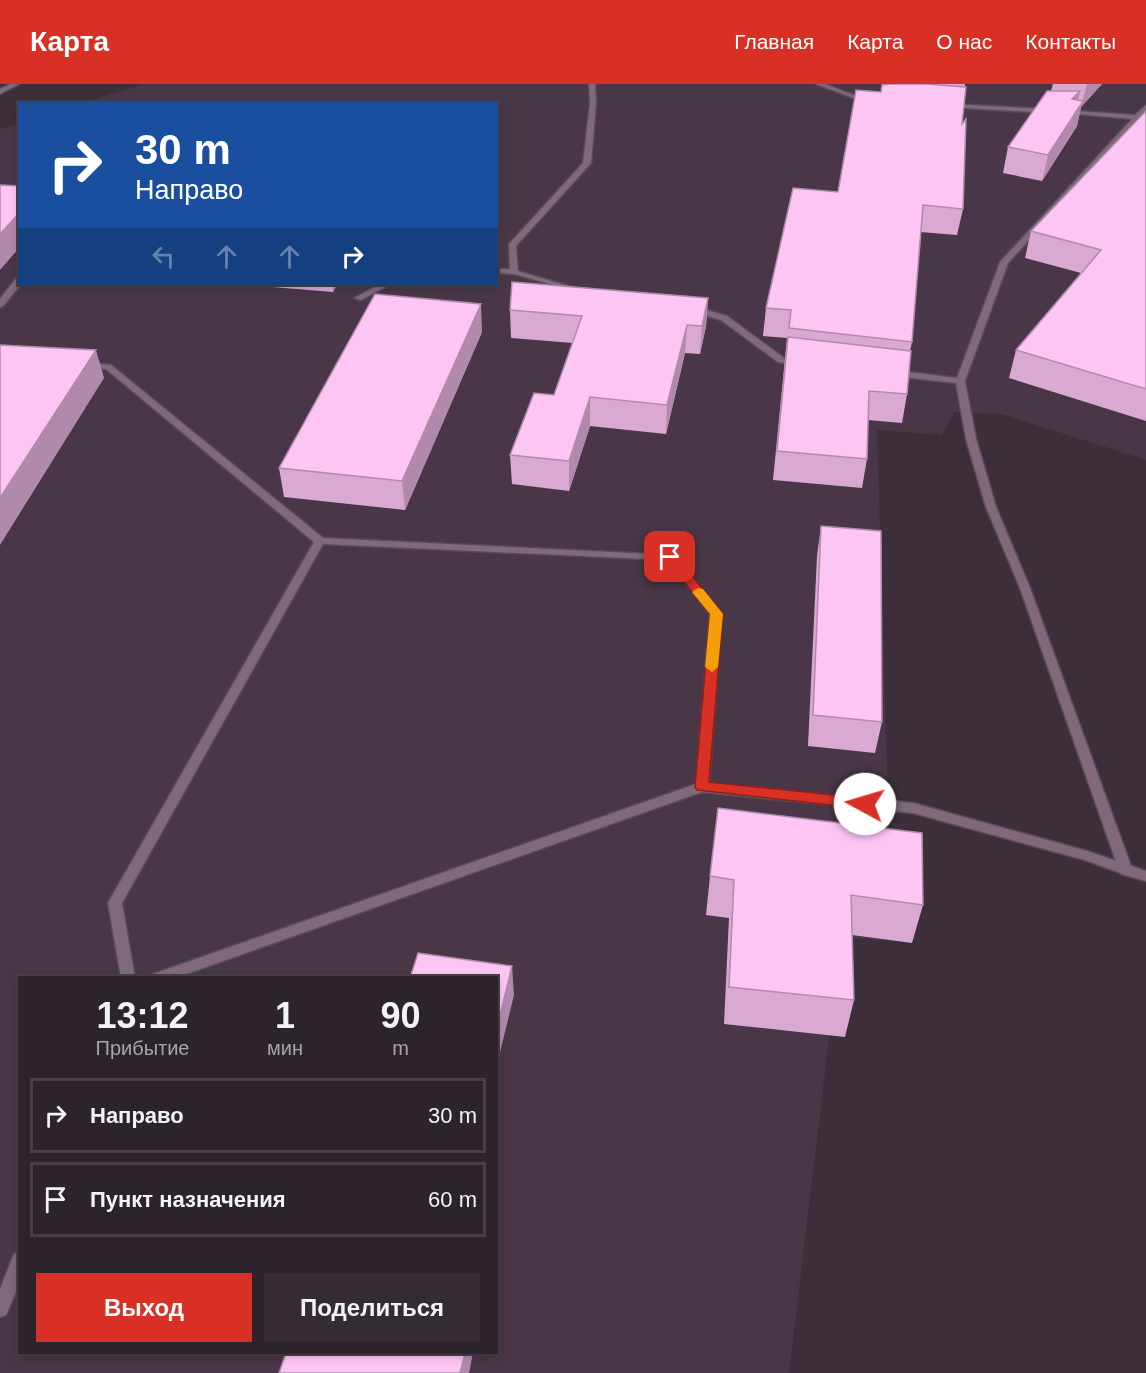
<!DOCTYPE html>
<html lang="ru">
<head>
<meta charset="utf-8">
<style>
  :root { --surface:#2d232c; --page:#352b34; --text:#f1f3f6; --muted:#a7a4a9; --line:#484048; --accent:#d93025 }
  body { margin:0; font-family:Arial,sans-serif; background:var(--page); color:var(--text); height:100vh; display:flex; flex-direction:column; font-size:22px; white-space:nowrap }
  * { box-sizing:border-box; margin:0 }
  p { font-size:20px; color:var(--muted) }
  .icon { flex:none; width:33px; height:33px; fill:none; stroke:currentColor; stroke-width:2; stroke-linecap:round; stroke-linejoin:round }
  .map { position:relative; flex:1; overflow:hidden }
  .drawer { position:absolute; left:18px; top:892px; width:480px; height:378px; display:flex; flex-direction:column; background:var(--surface); border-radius:0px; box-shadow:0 3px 9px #0003,0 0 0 2px var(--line) }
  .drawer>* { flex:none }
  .banner { position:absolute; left:18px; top:18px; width:480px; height:183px; border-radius:0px; box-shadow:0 3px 9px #0003,0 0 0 2px var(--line); background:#1a4fa0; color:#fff; overflow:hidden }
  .pin { position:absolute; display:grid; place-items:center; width:51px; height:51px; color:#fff; margin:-26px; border-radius:12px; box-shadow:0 3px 9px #0006 }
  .me { position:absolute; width:66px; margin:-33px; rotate:276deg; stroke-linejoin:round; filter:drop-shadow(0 0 4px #0008) }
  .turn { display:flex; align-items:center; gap:21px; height:126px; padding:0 18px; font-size:27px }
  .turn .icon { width:78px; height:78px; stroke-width:2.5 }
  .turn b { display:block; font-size:42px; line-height:51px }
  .lanes { display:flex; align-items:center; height:57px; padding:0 18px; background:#0003; justify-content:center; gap:30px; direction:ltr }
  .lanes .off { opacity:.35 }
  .eta { display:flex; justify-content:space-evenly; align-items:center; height:102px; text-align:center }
  .eta b { font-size:36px; font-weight:800; line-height:42px }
  .button { display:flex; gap:12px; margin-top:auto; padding:12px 18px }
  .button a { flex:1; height:69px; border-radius:0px; background:var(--accent); color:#fff; font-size:24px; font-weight:800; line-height:69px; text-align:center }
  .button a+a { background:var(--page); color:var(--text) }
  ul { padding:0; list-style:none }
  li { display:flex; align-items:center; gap:18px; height:75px; margin:0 12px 9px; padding:0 6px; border:3px solid var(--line); border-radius:0px }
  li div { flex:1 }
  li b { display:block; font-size:22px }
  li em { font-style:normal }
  header { display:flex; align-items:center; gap:36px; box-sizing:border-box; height:84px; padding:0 30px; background:var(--accent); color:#fff }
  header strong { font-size:28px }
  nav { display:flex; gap:33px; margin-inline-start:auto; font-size:21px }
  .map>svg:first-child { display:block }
  .built { fill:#493747; fill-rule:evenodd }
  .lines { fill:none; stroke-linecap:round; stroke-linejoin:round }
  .service-casing { stroke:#584b56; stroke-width:3 }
  .minor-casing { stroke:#584b56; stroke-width:3 }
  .service { fill:#7f697b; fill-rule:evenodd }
  .minor { fill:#7f697b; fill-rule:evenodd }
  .wall { fill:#daa9d2 }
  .shaded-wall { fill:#b18aab }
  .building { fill:#fdc5f4; stroke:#b18aab; stroke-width:1.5 }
  .route { fill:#d93025; stroke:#8d1f18; stroke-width:1.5 }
  .slow { fill:#f59e0b }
</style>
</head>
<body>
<header>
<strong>Карта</strong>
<nav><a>Главная</a><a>Карта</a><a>О нас</a><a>Контакты</a></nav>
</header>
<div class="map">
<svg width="1146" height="1289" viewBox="0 0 1146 1289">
  <rect width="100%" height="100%" fill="#3c2f3a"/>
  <path class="built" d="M145 0H1146V376L1002 330 954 328 942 351 877 346 888 722 901 857 841 854 789 1289H0V45L19 39 20 200H496V20L83 19ZM20 894H496V1269H20Z"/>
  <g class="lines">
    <defs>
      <path id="service" d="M589 0H595L596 19 591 79 516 162 518 187 582 206 578 208 514 190 496 189V185H510L509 160 583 79 590 19Z
        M816 0H825L872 18 867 19Z
        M949 20 1048 25 1051 27 1048 29 947 23V21Z
        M1146 21V27L1008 179 965 297 976 355 996 423 1030 504 1025 507 1020 504 986 423 966 355 956 299 893 292 888 289 893 286 957 294 1000 178 1132 35 1065 29 1062 27 1063 26 1135 31Z
        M17 193H20L21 200 3 222 0 223V215Z
        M381 200H390L361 216 354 214Z
        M693 222 727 232 784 274 801 276 805 279 801 282 778 278 721 236 690 227 689 225Z
        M86 278 111 281 323 454 674 471 722 530 709 699 913 719 1087 767 1131 782 1133 786 1131 790 1126 791 1085 776 913 729 702 708 175 894H151L153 890 696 700 710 530 667 476 323 460 122 819 135 894H121L108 819 314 458 106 285 83 283 82 281Z
        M20 1168V1198L6 1231 0 1233V1205L14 1170Z"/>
      <path id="minor" d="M11 0H19L0 10V5Z
        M1025 501 1030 504 1131 782 1146 787V797L1121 790 1119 786 1020 504Z"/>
    </defs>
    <use href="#service" class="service-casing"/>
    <use href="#minor" class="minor-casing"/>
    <use href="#service" class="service"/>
    <use href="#minor" class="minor"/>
  </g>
  <path class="wall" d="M883 0H965L962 40 963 125 957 151 920 148 912 258 910 267 907 310 902 339 868 336 867 375 862 404 773 396 787 254 763 252 766 224 838 108 881 8Z
    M1053 0H1102L1081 23 1077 42 1042 97 1003 89 1008 63 1051 7Z
    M1146 27V337L1009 294 1016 266 1081 189 1025 174 1031 147Z
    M236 200H337L333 208Z
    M708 214 706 242 700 270 685 269 666 350 590 342 569 407 512 400 510 371 554 311 573 259 511 254 510 226Z
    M482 248 405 426 284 413 279 384Z
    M821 442 882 638 875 669 808 662 817 472Z
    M710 792 923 821 912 859 852 851 854 916 845 953 724 940 729 834 706 831Z"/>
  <path class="shaded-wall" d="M1087 0H1102L1081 23 1077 42 1042 97 1048 71 1072 15 1080 7 1074 31 1082 18Z
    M20 128V163L0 186V150Z
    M332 200H337L333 208Z
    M708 214 706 242 700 270 702 242Z
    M481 220 482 248 405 426 402 397Z
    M687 241 685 269 666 350 667 321Z
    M96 266 104 294 0 461V414Z
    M590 313V342L569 407V377Z
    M512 882 514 911 496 985V948Z
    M465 1269H473L469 1289H460Z"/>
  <path class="building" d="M891 0H926L966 3 962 40 966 35 963 125 923 121 912 258 789 244 791 226 766 224 793 104 838 108 856 6 881 8 882 1Z
    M1047 7H1080L1072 15 1083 17 1048 71 1008 63Z
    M1146 27V305L1016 266 1101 166 1031 147Z
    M0 101 20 102V128L0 150Z
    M512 198 708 214 702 242 687 241 667 321 590 313 569 377 510 371 534 309 554 311 582 232 510 226Z
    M375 210 481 220 402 397 279 384Z
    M788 253 911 267 907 310 869 307 867 375 777 367Z
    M0 261 96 266 0 414Z
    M821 442 881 447 882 638 813 631Z
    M718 724 922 749 923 821 851 811 854 916 729 903 734 796 710 792Z
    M418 869 512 882 496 948V894H410Z
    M286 1269H465L460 1289H279Z"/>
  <path class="route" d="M670 469 674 470 723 530 709 698 865 714 870 716 872 720 870 723 865 725 697 706 695 703 710 530 664 473Z"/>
  <path class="slow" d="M698 504 703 505 723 530 718 583 712 588 705 583 710 530 692 508Z"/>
</svg>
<div class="pin" style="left:670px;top:473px;background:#d93025"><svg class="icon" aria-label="arrive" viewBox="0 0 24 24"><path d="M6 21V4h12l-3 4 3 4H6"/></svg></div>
<svg class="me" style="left:865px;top:720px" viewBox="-20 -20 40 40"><circle r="19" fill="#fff"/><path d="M0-13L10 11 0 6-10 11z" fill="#d93025"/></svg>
<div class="banner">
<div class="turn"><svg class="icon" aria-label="right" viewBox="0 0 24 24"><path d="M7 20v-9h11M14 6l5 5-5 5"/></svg><div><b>30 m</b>Направо</div></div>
<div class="lanes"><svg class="icon off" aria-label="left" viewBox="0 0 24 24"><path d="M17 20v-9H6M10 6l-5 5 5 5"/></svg><svg class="icon off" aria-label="ahead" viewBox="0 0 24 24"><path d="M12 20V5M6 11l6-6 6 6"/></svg><svg class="icon off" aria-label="ahead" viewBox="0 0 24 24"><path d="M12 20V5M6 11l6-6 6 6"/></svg><svg class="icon" aria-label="right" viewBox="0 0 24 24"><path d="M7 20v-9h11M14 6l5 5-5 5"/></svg></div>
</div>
<section class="drawer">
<div class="eta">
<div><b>13:12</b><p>Прибытие</p></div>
<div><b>1</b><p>мин</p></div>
<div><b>90</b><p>m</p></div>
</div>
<ul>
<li><svg class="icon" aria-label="right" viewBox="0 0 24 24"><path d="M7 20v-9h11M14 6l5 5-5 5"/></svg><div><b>Направо</b></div><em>30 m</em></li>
<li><svg class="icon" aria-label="arrive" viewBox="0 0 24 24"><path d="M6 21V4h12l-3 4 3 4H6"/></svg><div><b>Пункт назначения</b></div><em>60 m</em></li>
</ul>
<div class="button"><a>Выход</a><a>Поделиться</a></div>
</section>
</div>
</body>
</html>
